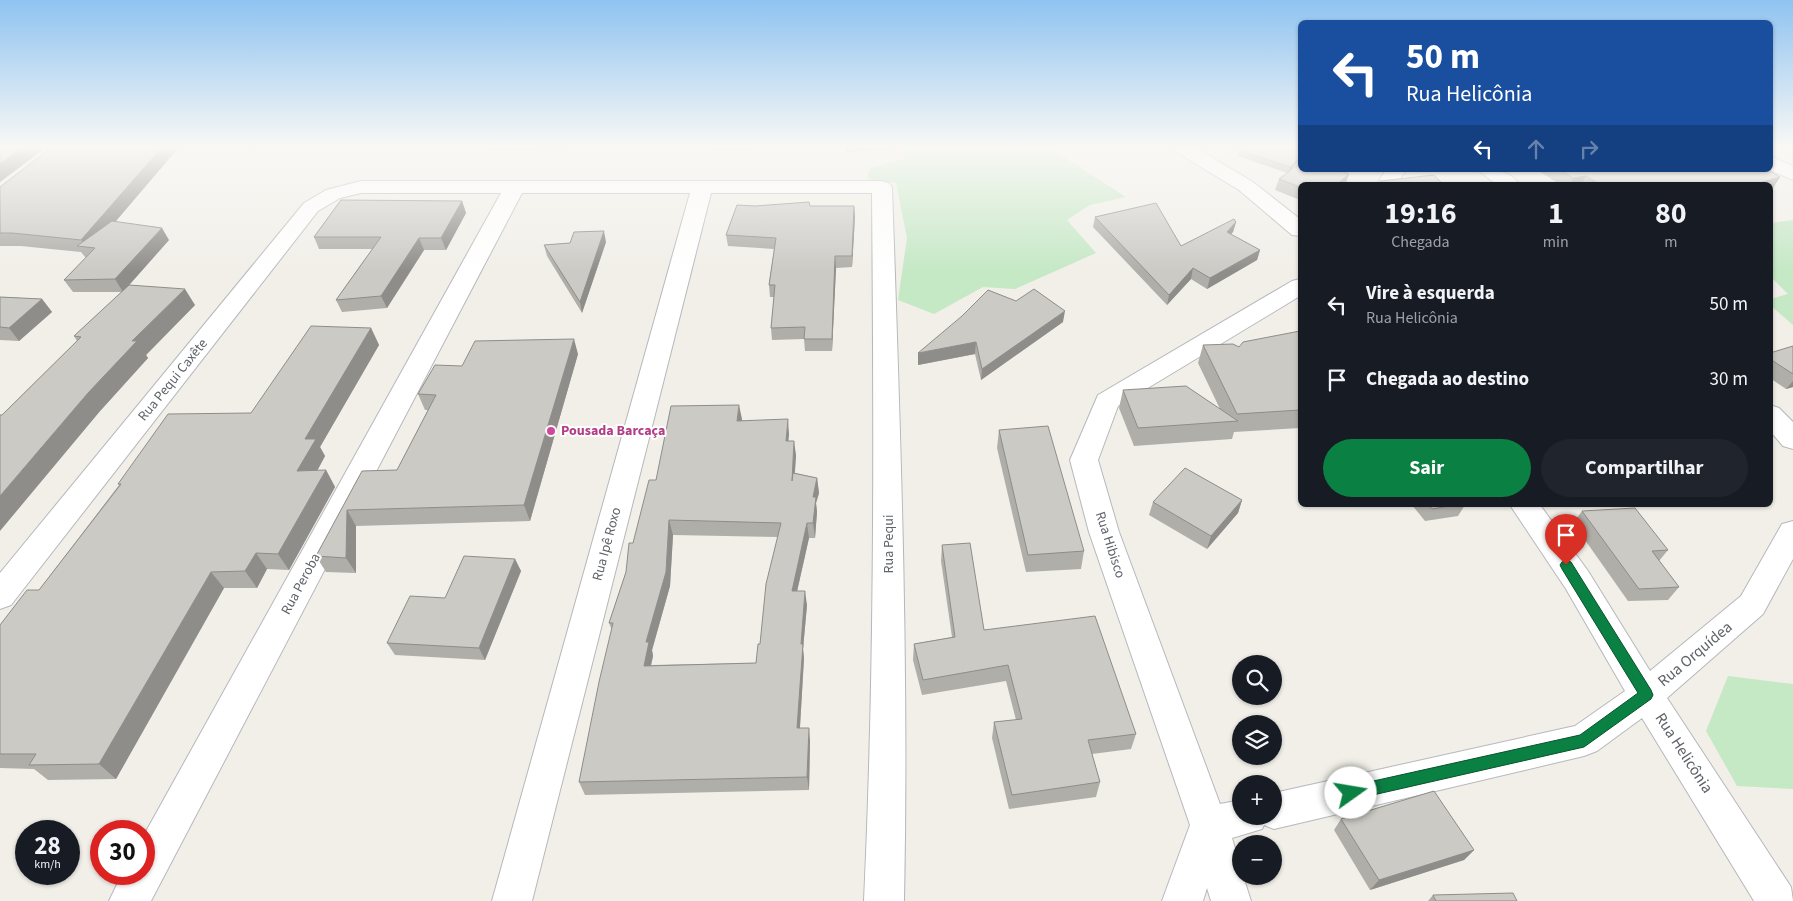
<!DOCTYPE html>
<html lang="pt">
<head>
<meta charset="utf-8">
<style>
  :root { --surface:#171b24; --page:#20242c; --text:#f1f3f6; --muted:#9ea1a6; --accent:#0b8043 }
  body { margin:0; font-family:"Source Sans 3",sans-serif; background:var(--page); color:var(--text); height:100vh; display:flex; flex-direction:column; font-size:19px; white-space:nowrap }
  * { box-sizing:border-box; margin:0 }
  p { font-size:16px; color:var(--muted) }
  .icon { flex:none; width:28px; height:28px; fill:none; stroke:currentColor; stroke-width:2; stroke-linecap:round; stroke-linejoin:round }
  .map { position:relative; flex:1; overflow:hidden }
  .drawer { position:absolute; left:1298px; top:182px; width:475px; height:325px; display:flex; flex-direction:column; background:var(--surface); border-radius:8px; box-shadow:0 1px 4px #0004 }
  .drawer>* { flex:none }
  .guide { position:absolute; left:1298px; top:20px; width:475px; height:152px; border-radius:8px; box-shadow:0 1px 4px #0004; background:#1a4fa0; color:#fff; overflow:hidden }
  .controls { position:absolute; left:1232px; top:655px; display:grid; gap:10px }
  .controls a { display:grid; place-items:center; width:50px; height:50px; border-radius:50%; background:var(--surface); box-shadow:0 1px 4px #0004; font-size:25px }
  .speed { position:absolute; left:15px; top:820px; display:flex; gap:10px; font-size:25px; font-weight:700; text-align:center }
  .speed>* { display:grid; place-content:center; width:65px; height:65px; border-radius:50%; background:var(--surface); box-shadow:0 1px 4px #0004; line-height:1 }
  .speed small { font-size:12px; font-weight:400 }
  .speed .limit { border:8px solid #d22; background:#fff; color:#111 }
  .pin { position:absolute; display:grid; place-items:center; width:42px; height:42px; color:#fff; margin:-51px -21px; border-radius:50% 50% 50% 0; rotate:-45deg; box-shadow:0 0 5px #0007 }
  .pin .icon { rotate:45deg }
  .me { position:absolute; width:55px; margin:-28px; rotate:77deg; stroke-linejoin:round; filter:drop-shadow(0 0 4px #0008) }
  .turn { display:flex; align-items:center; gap:18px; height:105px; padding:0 25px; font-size:22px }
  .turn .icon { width:65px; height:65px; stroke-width:2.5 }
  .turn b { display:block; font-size:35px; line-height:42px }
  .lanes { display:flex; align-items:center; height:48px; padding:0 25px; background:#0003; justify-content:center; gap:25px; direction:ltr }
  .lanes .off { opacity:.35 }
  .eta { display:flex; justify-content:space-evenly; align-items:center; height:85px; text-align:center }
  .eta b { font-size:30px; font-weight:700; line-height:35px }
  .cta { display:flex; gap:10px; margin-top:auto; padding:10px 25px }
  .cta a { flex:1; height:58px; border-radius:30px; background:var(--accent); color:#fff; font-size:20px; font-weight:700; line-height:58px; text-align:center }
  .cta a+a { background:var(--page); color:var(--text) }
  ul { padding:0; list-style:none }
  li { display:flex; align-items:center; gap:15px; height:75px; padding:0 25px }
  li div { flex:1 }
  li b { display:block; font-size:19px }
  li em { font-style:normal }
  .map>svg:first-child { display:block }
  .green { fill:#c5e8c5 }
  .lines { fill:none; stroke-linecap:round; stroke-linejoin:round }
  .minor-casing { stroke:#b5b8bc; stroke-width:2 }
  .minor { fill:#fff; fill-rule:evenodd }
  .wall { fill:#afaea9; fill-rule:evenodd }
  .shaded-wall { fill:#8f8d8a }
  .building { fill:#cccac5; stroke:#8f8d8a; fill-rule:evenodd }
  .route { fill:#0b8043; stroke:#07532c }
  .hotel-dot { fill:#d1479c; stroke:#fff; stroke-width:2 }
  .labels { text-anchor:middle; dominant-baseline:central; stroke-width:4; stroke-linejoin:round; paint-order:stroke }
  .street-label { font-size:14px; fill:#5f6368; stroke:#fff }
  .hotel-label { font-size:14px; font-weight:bold; fill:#b23c85; stroke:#fff; text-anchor:start }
  .near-street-label { font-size:16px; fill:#5f6368; stroke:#fff }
</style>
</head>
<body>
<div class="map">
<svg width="1793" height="901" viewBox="0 0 1793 901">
  <rect width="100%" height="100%" fill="#f1efe8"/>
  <path class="green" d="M904 146H1047L1126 197 1090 205 1067 220 1096 253 1015 289 983 287 934 314 898 300 907 238 896 183 867 179 870 168 904 159Z
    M1793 220V325L1770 305V299L1788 294 1770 276V223Z
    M1728 676 1793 684V789L1737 786 1706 731Z"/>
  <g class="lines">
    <defs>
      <path id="minor" d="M1170 146H1193L1253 182 1300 219V236L1292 235 1239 190 1173 150Z
        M1770 156 1793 166V180L1770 170Z
        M1386 170H1406L1396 185H1376Z
        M1478 170C1495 170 1510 170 1520 185H1497Z
        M361 181H882L889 183 892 187C900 425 909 663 904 901H864C875 665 874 429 872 193H711L532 901H492L690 193H522L151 901H109L122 874H144V835L501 193H361L340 198 318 211 11 605 0 609V573L304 203 326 190Z
        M1300 279V296L1118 406 1098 460 1119 532 1220 804 1241 800V816H1274V793L1575 726 1625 691 1566 589 1510 505H1540L1588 571 1650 671 1741 596 1782 524 1793 521V559L1763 614 1667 698 1791 887 1793 901H1754L1642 718 1597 751 1584 756 1274 829 1264 825 1262 829 1232 838 1241 869V876H1243L1251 901H1211L1207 888 1203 901H1162L1190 825 1089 532 1070 460 1098 395 1292 281Z
        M1770 405 1779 408 1793 422V449L1783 446 1770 431Z"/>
    </defs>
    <use href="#minor" class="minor-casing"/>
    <use href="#minor" class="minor"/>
  </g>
  <path class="wall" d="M489 146H602L601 147H569L568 149 490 150Z
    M714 146H750L749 150H715Z
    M846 146H890V150L846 152Z
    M1239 150 1293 168 1349 174 1345 185H1300V200L1275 190 1279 179 1287 173 1238 156Z
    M1537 170H1768L1780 177 1773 188 1770 185H1561Z
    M1380 181 1444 185H1378Z
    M0 187 115 222 169 240 129 285 195 305 146 355 148 358 101 410 2 415 77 341 74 336 122 292H73L64 280 86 258 81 252 21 246H0Z
    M462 201 466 213 446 250H424L387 308 342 312 336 300 372 249H319L314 237Z
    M755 206H854L855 217 852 267 836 268 832 351H805L804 339 772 340 771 328 774 297H770L769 285 774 249 728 246 726 235Z
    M1095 217 1181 246 1236 222 1233 232 1231 234 1260 250 1257 260 1207 289 1191 279 1167 305 1093 227Z
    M606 242 582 313 547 256 544 245 570 243Z
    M0 297 42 299 52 312 19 341 0 340Z
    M1016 301 1063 322 981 380 975 354 918 365Z
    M371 328 379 345 320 447 325 456 317 471 326 470 335 487 289 570 267 569 257 588H224L116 779 48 780 34 769 0 768V625L39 590 119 485 118 484 251 413Z
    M1300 331V428L1234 432 1232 439 1134 446 1119 408 1123 390 1220 409 1198 363 1203 345 1239 347Z
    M1793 346V387L1786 389 1770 378V353Z
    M578 354 530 521 356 526V573L326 572 316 556 362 471 397 470 428 410H425L418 394 462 366Z
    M742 419 741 420 789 434 788 441 796 455 795 473 817 478 819 493 816 503 817 512 815 538H809L797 591 807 605 803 649 804 658 800 728 810 741 809 790 585 795 579 782 612 630 609 623 626 572 633 543 656 480ZM673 535 778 537 760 644 756 663 651 665 653 656 652 650 670 586Z
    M999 430 1084 551 1081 569 1026 572 997 448Z
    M1242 500 1238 513 1207 549 1149 515 1153 502Z
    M1412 505H1465L1458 516 1425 521Z
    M1582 511 1668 550 1659 561 1679 587 1668 600 1628 601 1573 523Z
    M942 545 984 630 1136 734 1131 749 1092 754 1100 782 1096 797 1009 809 992 738 994 722 1016 720 1006 681 922 695 913 660 914 644 952 637 941 561Z
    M515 559 521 571 485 660 395 655 387 643 445 598Z
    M1341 819 1474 850 1464 860 1370 890 1334 830Z
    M1433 895 1517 901H1428Z"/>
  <path class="shaded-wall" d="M24 146H48L0 182V164Z
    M163 146H180L93 248 86 247 81 240Z
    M1300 157V160L1288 173 1290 167Z
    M1349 174 1345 185H1336Z
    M1586 176 1581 185H1570L1573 178Z
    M1780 177 1773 188 1770 189V185H1752Z
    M462 201 466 213 446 250 441 238Z
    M854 206 855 217 852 267V256Z
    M1236 222 1233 232 1224 242 1227 232Z
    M162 228 169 240 123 292 115 279Z
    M604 231 606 242 582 313 580 302Z
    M419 238 424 250 387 308 381 296Z
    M1260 250 1257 260 1207 289 1210 278Z
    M835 256 836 268 832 351V339Z
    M1193 268 1191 279 1167 305 1169 295Z
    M185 289 195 305 146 355 148 358 101 410 0 531V496L132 341Z
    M42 299 52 312 19 341 9 328Z
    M1065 311 1063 322 981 380 982 369Z
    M371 328 379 345 320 447 325 456 308 488 297 471 305 439Z
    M574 339 578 354 530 521 524 505Z
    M976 342 975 354 918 365V353Z
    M1793 381V387L1786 389Z
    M739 405 742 419 740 435 737 421Z
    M788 419 789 434 787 455 786 441Z
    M794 441 796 455 793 495 792 481Z
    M326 470 335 487 289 570 278 554Z
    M817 478 819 493 816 503 817 512 815 538 813 523V497Z
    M1242 500 1238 513 1207 549 1211 536Z
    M347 510 356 526V573L346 558Z
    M669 520 673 535 670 586 652 650 653 656 648 679 644 666 646 642Z
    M807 523 809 538 794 605 792 591Z
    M256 553 267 569 257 588 245 571Z
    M515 559 521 571 485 660 479 648Z
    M211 572 224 588 116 779 99 764Z
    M805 591 807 605 803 649 804 658 799 742 797 728 801 644Z
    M809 728 810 741 809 790 807 777Z
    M1474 850 1464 860 1370 890 1379 880Z"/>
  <path class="building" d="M0 146H24L0 164Z
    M53 146H163L81 240 12 233H0V187Z
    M1244 146H1300V157L1290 167 1239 150Z
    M1300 163V170H1338L1349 174 1336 185H1300V187L1279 179Z
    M1560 170H1768L1780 177 1752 185H1601L1586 176 1573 178Z
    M1434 175 1444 185H1385L1380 181Z
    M341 200 462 201 441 238H419L381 296 336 300 381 237H314Z
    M809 202 810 206H854L852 256H835L832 339H804L805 327 771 328 775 285H769L776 238 726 235 737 205 755 206Z
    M1156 203 1181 246 1234 219 1236 222 1227 232 1260 250 1210 278 1193 268 1169 295 1095 217Z
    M112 221 162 228 115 279 64 280 95 248 77 246Z
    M604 231 580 302 544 245 570 243 574 232Z
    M129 285 185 289 132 341H137L88 393 0 496V415H2L81 337 74 336Z
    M1034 289 1065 311 982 369 976 342 918 353 962 316 988 290 1016 301Z
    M0 297 42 299 9 328 0 327Z
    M311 326 371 328 305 439H316L297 471 326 470 278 554 256 553 245 571 211 572 99 764 29 765 36 754H0V625L27 590H39L121 484H118L168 414 251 413Z
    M1300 331V410L1237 414 1203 345 1233 344 1239 347 1243 342Z
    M574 339 524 505 347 510 346 558 316 556 362 471 397 470 436 395 418 394 435 365 462 366 475 341Z
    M1793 346V374L1770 359V353Z
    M1186 386 1238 421 1138 428 1123 390Z
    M739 405 737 421 788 419 786 441H794L792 481 793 473 817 478 813 497H816L813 523H807L792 591H805L801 644H803L797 728H809L807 777 579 782 599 682 613 623H609L626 572 629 543H633L649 480H656L671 406ZM669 520 781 523 766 584 760 644H758L756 663 644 666 649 642H646L666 572Z
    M1048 426 1084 551 1028 555 999 430Z
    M1185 468 1242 500 1211 536 1153 502Z
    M1429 505H1454L1432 509Z
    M1635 508 1668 550 1652 551 1679 587 1639 589 1582 511Z
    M970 543 984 630 1095 616 1136 734 1088 740 1100 782 1012 795 994 722 1022 719 1008 665 923 680 914 644 955 637 942 545Z
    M464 556 515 559 479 648 387 643 410 596 445 598Z
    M1434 791 1474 850 1379 880 1341 819Z
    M1513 893 1517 901H1436L1433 895Z"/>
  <linearGradient id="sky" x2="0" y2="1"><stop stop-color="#8fc3f1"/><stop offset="0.54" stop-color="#f9f8f5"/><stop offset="1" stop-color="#f9f8f5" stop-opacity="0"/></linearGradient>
  <rect width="1793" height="272" fill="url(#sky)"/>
  <path class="route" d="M1566 560 1571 562 1651 690 1653 695 1651 699 1584 747 1351 800 1346 798 1344 793 1346 788 1351 786 1580 735 1638 693 1562 569 1560 565 1562 562Z"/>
  <circle class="hotel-dot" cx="551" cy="431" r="5"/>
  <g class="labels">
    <g class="street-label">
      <text transform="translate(173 380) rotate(-51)">Rua Pequi Caxête</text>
      <text transform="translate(607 544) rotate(-75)">Rua Ipê Roxo</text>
      <text transform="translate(889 544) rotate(-90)">Rua Pequi</text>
      <text transform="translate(1110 545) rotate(72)">Rua Hibisco</text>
      <text transform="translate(301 584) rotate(-62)">Rua Peroba</text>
    </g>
    <g class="hotel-label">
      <text x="561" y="431">Pousada Barcaça</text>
    </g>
    <g class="near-street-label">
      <text transform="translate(1695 654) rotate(-40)">Rua Orquídea</text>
      <text transform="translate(1684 753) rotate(57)">Rua Helicônia</text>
    </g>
  </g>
</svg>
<div class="controls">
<a><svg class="icon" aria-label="search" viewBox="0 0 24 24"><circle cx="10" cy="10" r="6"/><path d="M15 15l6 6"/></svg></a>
<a><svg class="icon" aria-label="layers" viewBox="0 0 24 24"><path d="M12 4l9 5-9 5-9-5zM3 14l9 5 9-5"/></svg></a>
<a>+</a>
<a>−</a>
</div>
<div class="speed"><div>28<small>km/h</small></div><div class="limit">30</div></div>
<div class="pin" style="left:1566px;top:565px;background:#d93025"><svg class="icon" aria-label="arrive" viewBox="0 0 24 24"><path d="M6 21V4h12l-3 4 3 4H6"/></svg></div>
<svg class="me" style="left:1351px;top:793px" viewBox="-20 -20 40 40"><circle r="19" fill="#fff"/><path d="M0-13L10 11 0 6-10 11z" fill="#0b8043"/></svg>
<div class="guide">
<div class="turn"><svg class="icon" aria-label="left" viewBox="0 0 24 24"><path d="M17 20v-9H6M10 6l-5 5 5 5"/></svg><div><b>50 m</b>Rua Helicônia</div></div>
<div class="lanes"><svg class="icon" aria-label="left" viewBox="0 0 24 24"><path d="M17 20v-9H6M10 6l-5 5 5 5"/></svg><svg class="icon off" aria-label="ahead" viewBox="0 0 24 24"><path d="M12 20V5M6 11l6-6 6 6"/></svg><svg class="icon off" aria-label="right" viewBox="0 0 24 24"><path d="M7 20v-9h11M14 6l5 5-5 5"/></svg></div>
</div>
<section class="drawer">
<div class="eta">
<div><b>19:16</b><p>Chegada</p></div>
<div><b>1</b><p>min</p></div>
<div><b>80</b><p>m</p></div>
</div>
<ul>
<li><svg class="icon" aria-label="left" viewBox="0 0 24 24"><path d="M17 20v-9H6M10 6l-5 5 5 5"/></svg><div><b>Vire à esquerda</b><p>Rua Helicônia</p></div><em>50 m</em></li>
<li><svg class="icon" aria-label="arrive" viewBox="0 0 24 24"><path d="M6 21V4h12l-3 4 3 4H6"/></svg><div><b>Chegada ao destino</b></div><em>30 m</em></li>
</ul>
<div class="cta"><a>Sair</a><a>Compartilhar</a></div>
</section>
</div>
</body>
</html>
